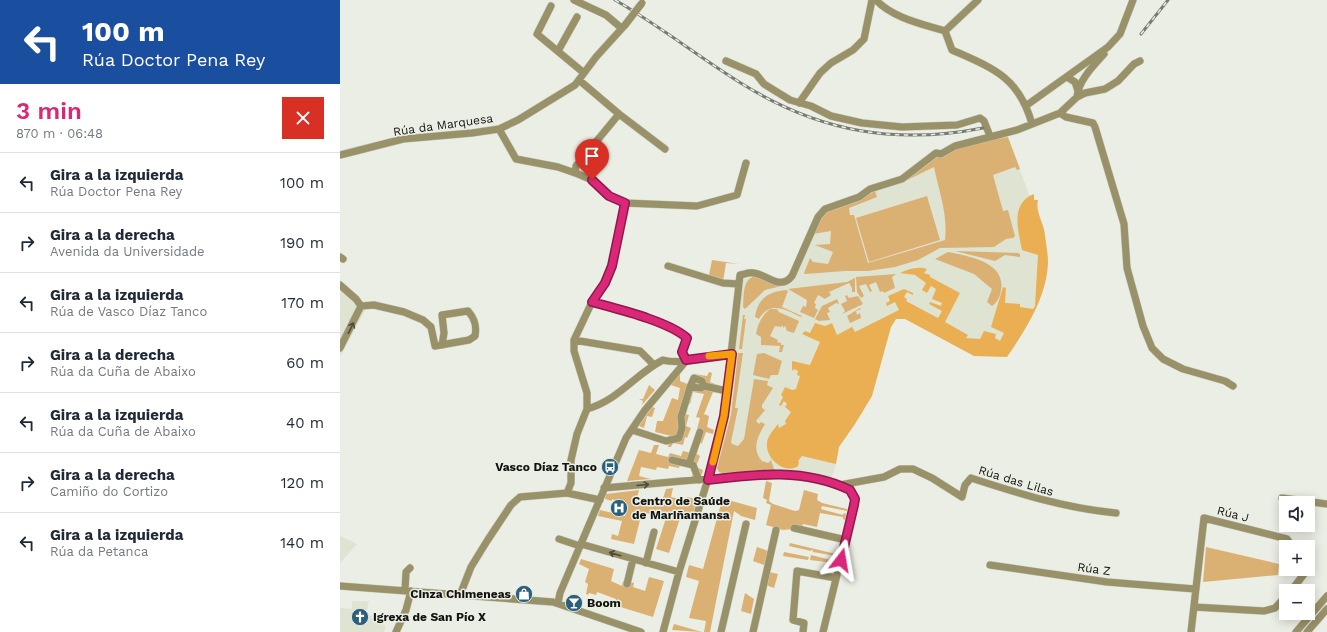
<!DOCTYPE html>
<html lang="es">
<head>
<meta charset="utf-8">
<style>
  :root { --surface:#fff; --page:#f6f6f7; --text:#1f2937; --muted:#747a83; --line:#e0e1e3; --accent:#db2777 }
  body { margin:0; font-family:"Work Sans",sans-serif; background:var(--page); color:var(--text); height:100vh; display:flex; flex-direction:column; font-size:15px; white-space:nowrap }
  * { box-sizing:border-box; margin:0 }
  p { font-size:13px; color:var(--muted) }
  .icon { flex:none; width:22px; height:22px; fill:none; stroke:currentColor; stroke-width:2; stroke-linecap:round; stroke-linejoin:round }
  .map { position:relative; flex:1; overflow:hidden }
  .sheet { display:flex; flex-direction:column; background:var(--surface); width:340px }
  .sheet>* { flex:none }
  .top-card { background:#1a4fa0; color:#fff; overflow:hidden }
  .tools { position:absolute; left:939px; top:496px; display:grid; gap:8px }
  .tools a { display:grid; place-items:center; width:36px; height:36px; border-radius:0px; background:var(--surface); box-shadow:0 2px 10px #0003; font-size:20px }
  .pin { position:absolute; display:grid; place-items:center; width:34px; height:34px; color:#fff; margin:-41px -17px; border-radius:50% 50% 50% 0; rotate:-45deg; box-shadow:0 0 4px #0007 }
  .pin .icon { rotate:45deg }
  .me { position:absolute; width:44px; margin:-22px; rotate:14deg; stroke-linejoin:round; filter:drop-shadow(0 0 3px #0008) }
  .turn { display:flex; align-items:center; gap:14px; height:84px; padding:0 16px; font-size:18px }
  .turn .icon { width:52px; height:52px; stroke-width:2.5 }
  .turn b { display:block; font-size:28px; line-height:34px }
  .round { display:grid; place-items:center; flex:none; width:42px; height:42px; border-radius:0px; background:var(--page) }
  .head { display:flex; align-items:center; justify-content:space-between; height:68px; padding:0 16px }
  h1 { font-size:24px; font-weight:600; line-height:30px; color:var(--accent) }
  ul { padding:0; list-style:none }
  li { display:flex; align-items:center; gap:12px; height:60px; padding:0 16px; border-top:1px solid var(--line) }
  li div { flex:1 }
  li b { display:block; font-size:15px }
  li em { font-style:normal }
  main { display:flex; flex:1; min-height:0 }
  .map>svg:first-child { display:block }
  .built { fill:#dee3d2 }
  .green { fill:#dbb173 }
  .forest { fill:#eaaf53 }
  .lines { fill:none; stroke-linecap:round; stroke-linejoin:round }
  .minor-casing { stroke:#c8cbc2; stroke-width:8 }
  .minor { stroke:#999168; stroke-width:7 }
  .rail-casing { stroke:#787a74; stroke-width:3 }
  .rail { stroke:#ebeee4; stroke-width:1.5; stroke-dasharray:4.5; stroke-linecap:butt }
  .minor-bridge-casing { stroke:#c8cbc2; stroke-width:8; stroke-linecap:butt }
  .minor-bridge { stroke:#999168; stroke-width:7 }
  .oneway { stroke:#4f4c38 }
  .route-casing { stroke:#8e194d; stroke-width:10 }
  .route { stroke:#db2777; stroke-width:7 }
  .slow { stroke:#f59e0b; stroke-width:7 }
  .labels { text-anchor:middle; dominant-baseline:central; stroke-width:3; stroke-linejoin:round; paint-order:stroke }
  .street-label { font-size:12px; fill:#121310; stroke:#ebeee4 }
  .poi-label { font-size:12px; font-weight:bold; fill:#121310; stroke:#ebeee4; text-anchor:start }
</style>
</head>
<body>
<main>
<section class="sheet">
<div class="top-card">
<div class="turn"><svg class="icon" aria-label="left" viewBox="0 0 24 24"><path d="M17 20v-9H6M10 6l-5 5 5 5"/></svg><div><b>100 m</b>Rúa Doctor Pena Rey</div></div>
</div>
<div class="head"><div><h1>3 min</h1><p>870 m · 06:48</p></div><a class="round" style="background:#d93025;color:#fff"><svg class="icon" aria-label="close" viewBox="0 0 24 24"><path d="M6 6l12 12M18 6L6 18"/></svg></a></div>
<ul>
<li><svg class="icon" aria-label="left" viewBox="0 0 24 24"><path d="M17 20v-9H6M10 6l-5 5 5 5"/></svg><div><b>Gira a la izquierda</b><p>Rúa Doctor Pena Rey</p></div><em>100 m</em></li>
<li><svg class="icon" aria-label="right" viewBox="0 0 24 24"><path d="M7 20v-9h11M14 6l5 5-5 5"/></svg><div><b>Gira a la derecha</b><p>Avenida da Universidade</p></div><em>190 m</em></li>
<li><svg class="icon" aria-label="left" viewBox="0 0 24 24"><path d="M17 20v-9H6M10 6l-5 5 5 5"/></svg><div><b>Gira a la izquierda</b><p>Rúa de Vasco Díaz Tanco</p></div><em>170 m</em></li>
<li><svg class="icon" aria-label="right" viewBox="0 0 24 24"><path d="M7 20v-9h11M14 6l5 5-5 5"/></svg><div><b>Gira a la derecha</b><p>Rúa da Cuña de Abaixo</p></div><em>60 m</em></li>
<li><svg class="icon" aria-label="left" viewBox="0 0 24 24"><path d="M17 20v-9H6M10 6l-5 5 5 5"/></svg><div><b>Gira a la izquierda</b><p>Rúa da Cuña de Abaixo</p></div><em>40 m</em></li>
<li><svg class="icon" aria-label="right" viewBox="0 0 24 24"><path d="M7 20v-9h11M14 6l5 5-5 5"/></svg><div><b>Gira a la derecha</b><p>Camiño do Cortizo</p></div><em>120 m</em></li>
<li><svg class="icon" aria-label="left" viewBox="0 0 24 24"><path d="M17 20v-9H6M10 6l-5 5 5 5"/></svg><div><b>Gira a la izquierda</b><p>Rúa da Petanca</p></div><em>140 m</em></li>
</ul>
</section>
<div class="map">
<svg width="987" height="632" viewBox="0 0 987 632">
  <rect width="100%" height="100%" fill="#ebeee4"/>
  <path class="built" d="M667 136 702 228V290L687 323 666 356 565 319H556L551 327 530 396 498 444 495 469 491 479 432 468 380 473 375 471 374 466 389 403 403 280 407 276 413 274 442 285 450 283 456 275 479 216 604 155 655 138Z
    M0 283 27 307 0 357Z
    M0 536 17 544 0 563Z
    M12 601H29L26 614 44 620 43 625 46 627 44 632H0V608L12 609Z"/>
  <path class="green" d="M668 137 680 169 677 170 675 167 653 175 663 211 668 210 675 236 673 238 666 239 654 247 600 248 578 260 555 267 528 271H505L465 274 464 273 470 258 473 262 488 264 493 252 475 245 490 244 491 231 473 234 479 216 489 210 517 202 533 192 535 191 537 197 509 208 510 215H514L528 263 605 240C608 214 599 192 594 167L563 182 588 160 604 155 619 145Z
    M587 196 600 240 529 262 516 218Z
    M615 251 678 253 680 254V257L665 255 655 261Z
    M608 252C628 256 666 262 661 290 660 296 658 302 652 306L647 302 652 289 634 274 595 259Z
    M372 260 399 264 386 263 383 282 369 275Z
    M556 274 552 277 555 288 544 293 543 291 540 292 536 282 529 285 532 291 530 292 526 284 519 286 524 296 521 298 517 292 516 277Z
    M417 276 441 286 425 290 405 309 403 307C404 296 402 277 417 276Z
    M515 278V292H512V288L509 283 489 292 491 295 485 299 478 295 474 303 476 304 475 308 478 310 474 318 460 312 463 306 466 307 467 300 448 289 507 282Z
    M446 290 448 291 442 307 462 316 461 317C446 310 430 300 419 319L415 317C418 299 427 292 446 290Z
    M507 295 509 298 518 296 523 304 502 314 505 311 501 304 507 301 505 296Z
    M497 299 499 304 496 303 488 308 490 312 487 313 490 320 479 321 475 319 482 306Z
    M520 308 521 309 516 311 517 315 520 313 521 318 510 323 507 316Z
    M430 309H437L439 312 459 321 454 333 447 331 445 326 443 328V325L441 327 435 326 430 336 438 340 437 342 441 343V345H444L442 352H439L440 346 421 345V337L416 334C417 325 422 315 430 309Z
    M403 315H405L404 319H406L402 349H399Z
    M398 353H403L395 408H398L391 442 392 444 398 446 404 439 414 379 428 381 427 385 433 388 422 405V408L425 410 416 421 419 424 421 422 425 424C418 436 411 449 422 461L428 463 431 460 434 469 382 473 379 472 377 468 391 415Z
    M424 353 442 361 438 375H431L429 379 413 375 417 354Z
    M340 372V381L350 385 354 374 367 376 369 372 372 373 370 382 380 386 379 393 373 392 364 414 369 416 367 427 374 430 373 434 366 432 362 443 359 444 357 454 360 456 356 467 363 470 362 474 352 477 353 469 340 464 339 468 329 466 328 469 317 467 316 470 301 467 299 476 311 479 287 481 299 450 311 453 314 445H319L316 454 328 457 330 453 341 456 343 451 351 453 361 431 357 429 360 418 356 417 364 394 353 392 350 404 347 403 344 414 349 415 346 426 351 428 347 438 345 437 343 445 333 443 331 447H328L331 436 315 432 317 421H323L332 398 338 400 340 388 331 385Z
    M309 385 315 390 302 405 303 401 299 399H303Z
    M312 407 315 408 312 417 307 416 304 428 299 426Z
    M426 481 432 483 429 501 433 504 455 511 459 510 464 490 478 494 477 500 482 503 507 509V511L482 506 481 509 503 515 504 513 506 514 505 520 503 519V517L480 513 477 527 463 524 462 528 443 530 426 525 431 505 426 503 427 500 423 498Z
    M333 488 331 497 345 500 347 497 357 499 352 518 341 515 329 553 316 549 326 518 302 512 294 544 271 539 272 534 278 536 282 521 258 516 260 510 285 516 288 505 272 499V501L265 499 266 494 299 490 297 498 311 502 312 499 322 501 326 489Z
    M388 500 417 508 415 520 401 516 394 511 370 632H364L366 621 349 618 359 581 346 577 349 565 363 569 381 504Z
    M450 543 496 554V556L473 552 472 549 471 551 449 546Z
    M417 547 428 551 424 565 413 561Z
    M866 547 939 564 938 575 863 582Z
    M444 552 469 557 468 560 443 556Z
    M471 555 495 561 494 563 470 560Z
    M241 559 274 569 271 581 282 586 283 581 294 583 293 587 305 591 309 577 324 581 313 617 274 605 276 599 257 592 256 595 249 593 248 595 246 594 248 584 245 582 249 569 239 564Z
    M429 572 438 574 434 588 426 585Z
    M405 593 414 599 411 614 401 611Z
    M334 624 362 632 332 630Z"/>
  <path class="forest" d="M694 194V200H698C695 212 704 223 705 235 706 244 708 253 708 262 707 297 686 329 667 357L634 356 565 319H556L551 327 532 396 515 424 499 447 496 464 462 456 458 461 459 462 458 466C446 475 425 459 427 443 427 437 434 429 438 424L439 428 446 424 445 421 451 412 445 407 447 404 444 401 441 406 439 405 443 397 441 395 445 387 452 390 456 389 460 376 457 375 458 371 454 369 452 371V361L470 365 480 342 462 334 465 331 470 333 475 323 485 326 492 323 497 335 512 327 515 332 559 310 555 302 547 306 546 303 550 301 548 296 564 289 573 293V295L567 292 564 297 567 299 566 301 598 318 602 311 589 304 590 302 601 306 602 303 592 299 596 289 591 286 587 293 582 290 586 283 575 275 560 273C568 269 578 266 587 269L584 273 590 275V277L620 293 605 322 628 335 626 338 640 339 644 331 656 334 655 338 660 341 664 333 651 327 663 287 666 288 665 303 680 304V307L693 309 695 306 698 255 682 250C678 230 670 203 694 194Z"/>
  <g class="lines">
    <defs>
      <path id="minor" d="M234 0 266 15 279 26
        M536 0C553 18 582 24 605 31
        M211 6 197 34 244 73
        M605 31 612 50C653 68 679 77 692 124
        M605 31 638 0
        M218 51 237 17
        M386 61 416 74 424 84 450 100 471 106 491 116 522 123 562 127 617 125 640 118 644 121 650 136
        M727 77 735 82 738 91
        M239 80 279 114 325 149
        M737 97C738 81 754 65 764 54
        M459 103 480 73 491 63 513 50 524 39 532 0
        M687 105 768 47 780 34 793 0
        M720 113 726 117 753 123 755 127 784 224 787 268 803 326 812 348 823 359 843 369 885 381 893 386
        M159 129 176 159 218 167 238 174 252 180 269 196 285 203 357 206 397 195 406 163
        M0 155 63 139 132 133 159 129 178 120 235 85 256 57 285 25
        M235 173 236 166 279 114
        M0 257 3 259
        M328 266 383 283 399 284
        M0 285 16 299 21 306
        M252 302C278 310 327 320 347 338L342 352 346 361
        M21 306 34 305 64 312 83 320 91 327 95 346 129 340 135 336C137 326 135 319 128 311L102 315 104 333 102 345
        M234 340 300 351 314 365
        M0 348 21 306
        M364 386 361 388 350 387 354 378 362 381 364 386 387 391
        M247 409C279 400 295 374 323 360 338 365 375 356 392 354
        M292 430 326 441 339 438 342 428 341 417 350 387
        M332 460 353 465 359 480
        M349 464 360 432
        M500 485 544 477 560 469H573L592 478 622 497 625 485 631 478C680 494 725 508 776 513
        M264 488 432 473 477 479 510 490 515 499 514 505 483 632
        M227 493 231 483V460L237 434 247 409V393L234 351V340L252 302 265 283 271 265 285 203
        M942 498 987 504
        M454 528 506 540
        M219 539 240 546
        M241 544 339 572
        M306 563 314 532
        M650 565 767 582 855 589
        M287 584 293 559
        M0 586 213 602 301 632
        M65 590 66 572 70 568
        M951 591 964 574V569
        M120 595 131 567 147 541 171 505 180 497 227 493 260 500
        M218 603 220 593 286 438 305 410 346 361
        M854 607 924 611 935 608 946 596
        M56 632 66 610 71 591
        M323 632 339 572 368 479 384 416 400 275C405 274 409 272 414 273 428 275 440 291 452 276L478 217 485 209 519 197 530 189 562 179 596 153 601 154 615 146 677 130 720 113 737 97 745 93 765 89 778 81 794 64 800 61
        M381 632 406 524
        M413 632 436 530
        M463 632 464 623 453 620 457 571 496 578
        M851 632 864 518 947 539 953 547
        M956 632 987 596
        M967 632 987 609"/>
    </defs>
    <use href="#minor" class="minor-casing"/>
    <use href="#minor" class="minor"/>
    <defs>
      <path id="rail" d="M275 0C320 26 360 58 404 85 480 132 556 145 643 128
        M801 34 828 0"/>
    </defs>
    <use href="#rail" class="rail-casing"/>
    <use href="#rail" class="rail"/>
    <defs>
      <path id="minor-bridge" d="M285 25 302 3"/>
    </defs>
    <use href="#minor-bridge" class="minor-bridge-casing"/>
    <use href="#minor-bridge" class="minor-bridge"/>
  </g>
  <defs><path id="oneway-shaft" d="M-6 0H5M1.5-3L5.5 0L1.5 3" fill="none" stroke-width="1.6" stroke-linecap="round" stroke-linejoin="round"/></defs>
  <g class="oneway">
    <use href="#oneway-shaft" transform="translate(11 328) rotate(-64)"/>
    <use href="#oneway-shaft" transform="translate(303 485) rotate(-5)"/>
    <use href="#oneway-shaft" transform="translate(275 554) rotate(-164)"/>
  </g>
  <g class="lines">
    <defs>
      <path id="route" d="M252 180 269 196 285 203 272 266 265 283 252 302C277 309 328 321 347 338L342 352 346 360 392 354 384 416 368 480C417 474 464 468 510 490L515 499 514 505 501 560"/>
    </defs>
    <use href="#route" class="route-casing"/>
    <use href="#route" class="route"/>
    <path class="slow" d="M369 356 392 354 384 416 373 462"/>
  </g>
  <defs>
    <symbol id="bus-disc" viewBox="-11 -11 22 22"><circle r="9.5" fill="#2a607b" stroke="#ebeee4"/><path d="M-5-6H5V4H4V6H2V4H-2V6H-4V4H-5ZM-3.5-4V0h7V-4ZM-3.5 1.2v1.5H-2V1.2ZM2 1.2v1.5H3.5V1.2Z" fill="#fff"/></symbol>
    <symbol id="hospital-disc" viewBox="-11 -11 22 22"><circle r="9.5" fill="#2a607b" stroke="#ebeee4"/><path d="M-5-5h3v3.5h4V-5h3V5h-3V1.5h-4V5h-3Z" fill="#fff"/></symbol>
    <symbol id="shop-disc" viewBox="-11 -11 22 22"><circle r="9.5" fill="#2a607b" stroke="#ebeee4"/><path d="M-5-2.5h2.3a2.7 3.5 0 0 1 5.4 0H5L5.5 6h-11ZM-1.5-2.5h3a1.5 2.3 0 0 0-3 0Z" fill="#fff"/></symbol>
    <symbol id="bar-disc" viewBox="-11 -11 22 22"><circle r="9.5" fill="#2a607b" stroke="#ebeee4"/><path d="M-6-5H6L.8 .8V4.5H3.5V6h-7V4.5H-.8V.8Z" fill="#fff"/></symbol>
    <symbol id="church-disc" viewBox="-11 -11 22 22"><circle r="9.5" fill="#2a607b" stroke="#ebeee4"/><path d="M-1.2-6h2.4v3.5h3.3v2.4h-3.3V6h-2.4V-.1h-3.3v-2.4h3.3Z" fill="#fff"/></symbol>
  </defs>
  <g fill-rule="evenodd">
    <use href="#bus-disc" x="260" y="457" width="20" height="20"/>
    <use href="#hospital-disc" x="269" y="498" width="20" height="20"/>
    <use href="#shop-disc" x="174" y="584" width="20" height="20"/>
    <use href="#bar-disc" x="224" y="593" width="20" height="20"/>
    <use href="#church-disc" x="10" y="607" width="20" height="20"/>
  </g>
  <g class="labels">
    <g class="street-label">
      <text transform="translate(103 125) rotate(-8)">Rúa da Marquesa</text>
      <text transform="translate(676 481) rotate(17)">Rúa das Lilas</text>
      <text transform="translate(893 514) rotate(14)">Rúa J</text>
      <text transform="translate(754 569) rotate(8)">Rúa Z</text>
    </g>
    <g class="poi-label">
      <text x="257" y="467" text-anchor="end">Vasco Díaz Tanco</text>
      <text x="292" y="501">Centro de Saúde<tspan x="292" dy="14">de Mariñamansa</tspan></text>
      <text x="171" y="594" text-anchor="end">Cinza Chimeneas</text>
      <text x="247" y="603">Boom</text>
      <text x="33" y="617">Igrexa de San Pío X</text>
    </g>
  </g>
</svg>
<div class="tools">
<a><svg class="icon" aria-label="sound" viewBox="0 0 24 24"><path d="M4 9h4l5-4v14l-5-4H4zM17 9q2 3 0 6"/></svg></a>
<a>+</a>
<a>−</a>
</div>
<div class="pin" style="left:252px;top:180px;background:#d93025"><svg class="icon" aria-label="arrive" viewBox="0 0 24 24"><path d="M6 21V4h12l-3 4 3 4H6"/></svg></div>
<svg class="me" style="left:501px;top:560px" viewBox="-20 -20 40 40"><path d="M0-17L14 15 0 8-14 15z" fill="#db2777" stroke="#fff" stroke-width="4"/></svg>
</div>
</main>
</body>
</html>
